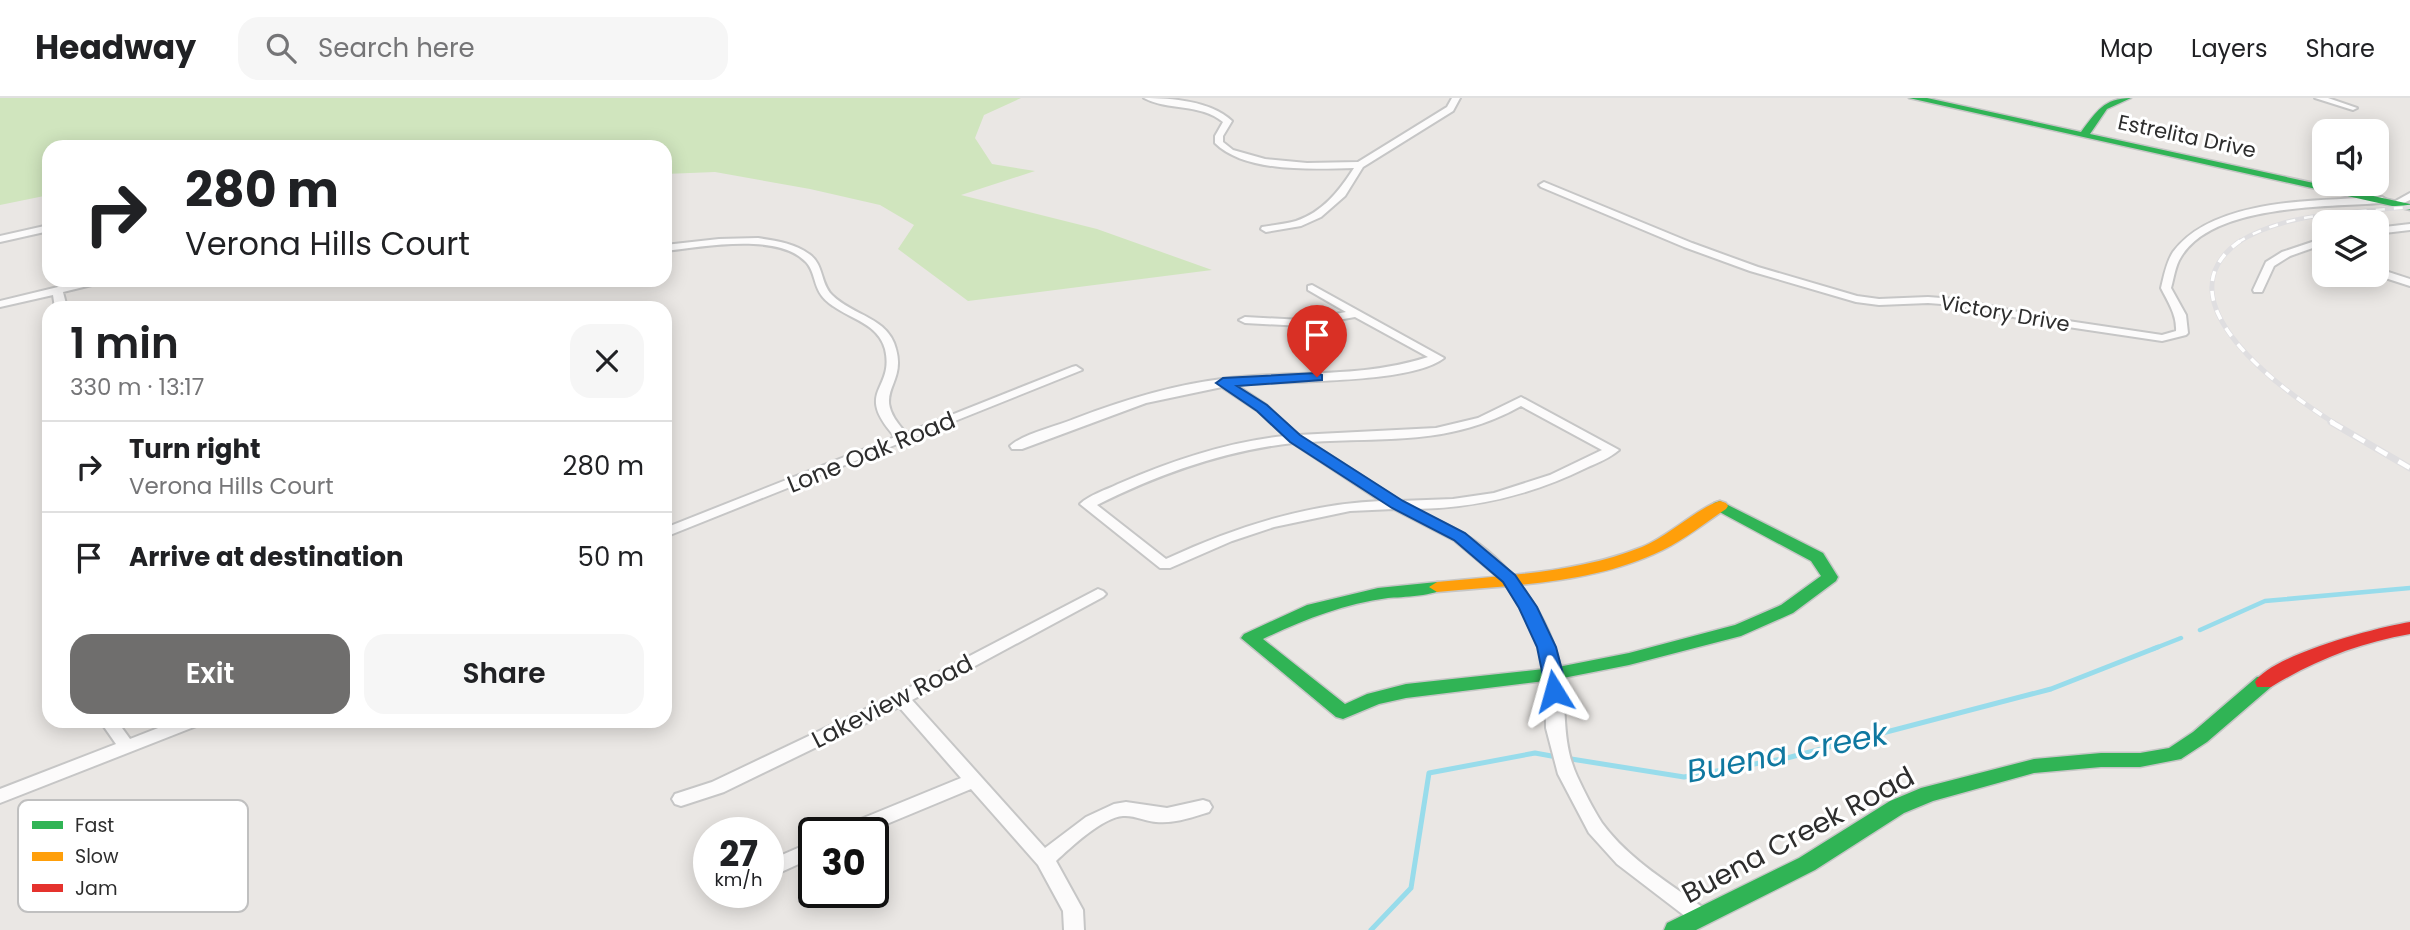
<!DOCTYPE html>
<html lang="en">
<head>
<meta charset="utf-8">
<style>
  :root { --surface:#fff; --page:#f6f6f6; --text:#202124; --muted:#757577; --line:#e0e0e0; --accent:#6f6e6d }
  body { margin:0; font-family:Poppins,sans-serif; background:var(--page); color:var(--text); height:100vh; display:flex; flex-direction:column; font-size:26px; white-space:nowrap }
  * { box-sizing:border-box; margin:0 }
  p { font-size:23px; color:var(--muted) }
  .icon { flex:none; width:38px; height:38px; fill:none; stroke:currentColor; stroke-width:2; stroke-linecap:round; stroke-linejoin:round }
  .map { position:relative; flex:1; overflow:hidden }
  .sheet { position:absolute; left:42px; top:203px; width:630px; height:427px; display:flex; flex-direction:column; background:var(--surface); border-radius:21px; box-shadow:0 4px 18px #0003 }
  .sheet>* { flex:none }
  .top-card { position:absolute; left:42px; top:42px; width:630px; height:147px; border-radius:21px; box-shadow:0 4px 18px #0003; background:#fff; color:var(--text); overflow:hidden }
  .tools { position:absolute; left:2312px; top:21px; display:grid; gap:14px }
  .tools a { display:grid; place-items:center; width:77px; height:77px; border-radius:14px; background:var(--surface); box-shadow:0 4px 18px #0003; font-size:35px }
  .speed { position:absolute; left:693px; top:719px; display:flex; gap:14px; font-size:35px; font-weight:700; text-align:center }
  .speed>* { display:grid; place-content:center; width:91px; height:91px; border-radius:50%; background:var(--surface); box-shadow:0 4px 18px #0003; line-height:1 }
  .speed small { font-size:18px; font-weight:400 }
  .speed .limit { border:4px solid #111; border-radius:10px; background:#fff; color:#111 }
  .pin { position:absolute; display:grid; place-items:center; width:60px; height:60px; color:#fff; margin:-72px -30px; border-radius:50% 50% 50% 0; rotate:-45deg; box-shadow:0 0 7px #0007 }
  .pin .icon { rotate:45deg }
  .me { position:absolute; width:77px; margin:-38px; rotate:352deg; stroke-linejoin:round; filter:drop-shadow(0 0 5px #0008) }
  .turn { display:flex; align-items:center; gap:24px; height:147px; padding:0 28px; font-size:32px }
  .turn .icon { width:91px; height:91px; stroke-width:2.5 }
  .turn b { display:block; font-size:49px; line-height:60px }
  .round { display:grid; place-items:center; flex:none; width:74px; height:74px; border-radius:21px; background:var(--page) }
  .overview { display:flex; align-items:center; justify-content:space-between; height:119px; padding:0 28px }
  h1 { font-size:42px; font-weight:600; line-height:52px }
  .cta { display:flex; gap:14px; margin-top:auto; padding:14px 28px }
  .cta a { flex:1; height:80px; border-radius:21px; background:var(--accent); color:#fff; font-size:28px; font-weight:600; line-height:80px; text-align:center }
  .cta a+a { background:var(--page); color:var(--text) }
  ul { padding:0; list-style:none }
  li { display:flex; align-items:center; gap:21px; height:91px; padding:0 28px; border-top:2px solid var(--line) }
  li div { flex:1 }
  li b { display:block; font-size:26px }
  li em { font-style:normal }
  header { display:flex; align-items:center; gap:42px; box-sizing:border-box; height:98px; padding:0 35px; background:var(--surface); border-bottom:2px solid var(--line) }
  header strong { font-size:33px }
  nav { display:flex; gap:38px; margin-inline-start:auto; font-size:24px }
  .search { width:490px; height:63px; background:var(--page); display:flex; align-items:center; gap:18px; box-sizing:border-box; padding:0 24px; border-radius:21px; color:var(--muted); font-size:26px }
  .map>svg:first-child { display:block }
  .green { fill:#d0e5be }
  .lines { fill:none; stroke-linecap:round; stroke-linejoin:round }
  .stream-far1 { stroke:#98dceb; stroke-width:4.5 }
  .stream { stroke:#98dceb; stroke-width:5 }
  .street-casing { stroke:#c6c6c6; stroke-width:4 }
  .fast-casing { stroke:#c6c6c6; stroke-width:3 }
  .slow-casing { stroke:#c6c6c6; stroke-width:3 }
  .jam-casing { stroke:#c6c6c6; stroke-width:3 }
  .street { fill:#fcfbfb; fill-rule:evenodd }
  .fast { fill:#30b455; fill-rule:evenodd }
  .slow { fill:#ff9f0a; fill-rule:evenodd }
  .jam { fill:#e5322d; fill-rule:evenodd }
  .rail-far2-casing { stroke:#dfdee0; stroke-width:4.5 }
  .rail-far1-casing { stroke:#dfdee0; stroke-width:5 }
  .rail-casing { stroke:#dfdee0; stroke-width:7 }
  .rail-far2 { stroke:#fff; stroke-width:2.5; stroke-dasharray:9; stroke-linecap:butt }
  .rail-far1 { stroke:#fff; stroke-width:3.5; stroke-dasharray:10; stroke-linecap:butt }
  .rail { stroke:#fff; stroke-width:4.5; stroke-dasharray:13; stroke-linecap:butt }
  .route { fill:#1a73e8; stroke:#114b97; stroke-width:2 }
  .labels { text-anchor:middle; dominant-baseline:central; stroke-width:6; stroke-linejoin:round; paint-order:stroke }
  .far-street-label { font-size:21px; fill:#2d2d2d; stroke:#fff }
  .street-label { font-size:24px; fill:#2d2d2d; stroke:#fff }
  .near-street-label { font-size:28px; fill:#2d2d2d; stroke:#fff }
  .near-water-label { font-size:32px; font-style:italic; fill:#0f78a0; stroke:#fff }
  .key { fill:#fff; stroke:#c0c0c0; stroke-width:2 }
  .key-label { font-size:19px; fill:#2d2d2d }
</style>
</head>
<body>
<header>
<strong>Headway</strong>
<div class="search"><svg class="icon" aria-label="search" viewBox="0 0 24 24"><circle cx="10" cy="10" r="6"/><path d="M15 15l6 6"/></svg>Search here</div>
<nav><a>Map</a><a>Layers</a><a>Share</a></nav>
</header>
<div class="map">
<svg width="2410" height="832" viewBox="0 0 2410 832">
  <rect width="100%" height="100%" fill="#eae7e4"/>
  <path class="green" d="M0 0H1021L984 17 975 40 992 66 1035 73 961 97 1097 131 1212 172 968 203 898 151 914 127 880 107 810 91 715 74 665 76V49H49V97L0 107Z"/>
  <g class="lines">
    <path class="stream-far1" d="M2200 532 2265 503 2410 490
      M2153 551 2181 540"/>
    <path class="stream" d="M1565 660 1684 679 1787 660 2051 591 2158 549
      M1371 832 1411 790 1429 675 1535 655 1557 659"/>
    <defs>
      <path id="street" d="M1144 0C1172 0 1211 3 1232 23L1223 38V44L1233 52 1265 61 1307 65 1358 64 1447 9 1452 0H1460L1453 13 1363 69 1345 98 1321 119 1301 128 1266 134 1261 131 1262 129C1273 127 1286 126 1296 123 1323 114 1339 93 1354 70 1313 71 1245 75 1215 45V38L1223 24C1200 5 1168 13 1144 0Z
        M2315 0H2328L2357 10 2353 12Z
        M1544 84 1692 145 1758 169 1857 198 1879 201 1928 199 1955 201 2048 220 2162 237 2176 233C2177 217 2168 204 2161 190 2164 178 2166 165 2173 154 2214 99 2320 103 2382 99L2387 102 2382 105C2327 109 2212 106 2181 159 2175 168 2174 180 2171 190L2186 217 2188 235 2186 237 2162 243 2048 226 1955 207 1928 205 1879 207 1856 204 1750 173 1684 149 1541 89 1539 87Z
        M2410 95V102L2397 108 2392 105Z
        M2410 126V132L2376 136V130Z
        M49 127V133L0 144V138Z
        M758 140C776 143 794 145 809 156 824 166 820 185 832 197 853 218 888 219 896 251 907 290 868 294 906 335L1072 269 1076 268 1082 272 665 439V430L895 339C853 292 895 293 885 251 878 226 851 221 833 208 811 194 818 177 806 164 777 134 702 149 665 153V147L719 141Z
        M2324 140V146L2290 158 2274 168 2262 194H2254L2253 192 2266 164 2282 154Z
        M2376 170 2410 181V188L2376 177Z
        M87 182H105L104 184 63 194 67 210H55L53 197 0 209V203Z
        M1312 187 1444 260C1410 287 1283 282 1236 287L1266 307 1298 337 1436 330 1478 320 1521 299 1619 352C1610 360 1597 365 1586 370 1531 397 1476 410 1415 411 1430 419 1447 426 1462 435 1510 463 1551 519 1561 574 1567 609 1561 643 1577 678 1584 693 1593 711 1602 725 1629 762 1672 787 1708 813L1711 819 1708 825 1701 827 1694 825 1617 766 1589 735 1558 676 1546 630 1545 576 1539 549 1521 510 1504 484 1454 442 1394 411 1350 413 1274 429 1232 443 1170 470H1160L1080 406C1089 397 1106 392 1118 386 1171 363 1227 344 1285 338L1258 313 1222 289 1146 305 1022 351H1012L1010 348C1023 336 1057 328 1074 321 1121 303 1172 287 1222 281 1291 272 1361 281 1428 259L1355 219 1303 228 1245 225 1239 222 1245 219 1303 222 1346 214 1308 192V188ZM1521 308 1602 352 1550 377 1494 395 1453 401 1400 403 1309 344C1386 339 1450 348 1521 308ZM1293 345 1381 403C1306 406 1235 429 1166 461L1097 407C1159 376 1223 353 1293 345Z
        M1098 491 1103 493 1106 496 1103 499 912 602 1045 750 1086 719 1114 706 1126 704 1167 710 1203 702 1209 704 1212 709 1209 714C1193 719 1174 726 1156 724 1145 723 1134 717 1123 718 1103 719 1070 750 1056 763L1083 812 1084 832H1064L1063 813 1038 767 971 691 865 735H837L839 730 961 680 899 609 724 694 681 708 675 706 672 701 675 696 712 684 895 597Z
        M100 623H117L130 641 176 623H201L199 627 0 705V691L116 646Z
        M814 743V759L768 780V763Z"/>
      <path id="fast" d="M1909 0H1927L2081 34C2096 14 2104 0 2131 0L2107 11 2090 36 2410 106V112Z
        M1720 403 1823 455 1838 479 1836 483 1793 515 1741 538 1629 567 1553 582 1406 600 1379 606 1343 621 1336 619 1241 540 1244 536 1307 507 1378 490 1437 484 1443 485 1445 489C1438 498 1401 499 1388 500 1343 506 1303 522 1263 541L1345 606 1367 596 1406 586 1553 570 1629 555 1735 527 1781 507 1821 478 1811 463 1714 411 1712 408 1714 405Z
        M2264 578 2271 579 2273 584 2271 589 2207 644 2181 661 2140 669H2101L2034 675 1933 703 1904 715 1815 772 1696 832H1664L1667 825 1799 760 1890 703 1921 690 2034 661 2101 655H2140L2169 650 2193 634 2257 579Z"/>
      <path id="slow" d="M1720 403 1726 405 1728 408 1726 411C1705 425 1685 441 1663 452 1594 486 1512 487 1437 494L1429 489 1437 484C1506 477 1577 475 1642 449 1667 439 1699 409 1720 403Z"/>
      <path id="jam" d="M2410 524V536C2359 545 2315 562 2271 589H2257L2255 584C2271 557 2378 529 2410 524Z"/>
    </defs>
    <use href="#street" class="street-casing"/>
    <use href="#fast" class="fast-casing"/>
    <use href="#slow" class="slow-casing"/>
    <use href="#jam" class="jam-casing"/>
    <use href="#street" class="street"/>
    <use href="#fast" class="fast"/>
    <use href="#slow" class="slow"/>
    <use href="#jam" class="jam"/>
    <defs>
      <path id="rail-far2" d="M2237 145C2287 113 2353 115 2410 109"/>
      <path id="rail-far1" d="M2240 143C2155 203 2285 294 2334 325"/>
      <path id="rail" d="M2331 324 2410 370"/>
    </defs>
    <use href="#rail-far2" class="rail-far2-casing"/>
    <use href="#rail-far1" class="rail-far1-casing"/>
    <use href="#rail" class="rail-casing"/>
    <use href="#rail-far2" class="rail-far2"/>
    <use href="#rail-far1" class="rail-far1"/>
    <use href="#rail" class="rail"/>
  </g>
  <path class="route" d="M1317 275 1322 277V282L1237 288 1267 307 1300 337 1403 403 1465 435 1515 477 1537 509 1556 549 1563 576V593L1561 598H1547L1537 549 1519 510 1503 484 1454 442 1392 410 1290 344 1257 313 1216 285 1223 280Z"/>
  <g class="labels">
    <g class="far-street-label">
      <text transform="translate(2187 38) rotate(12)">Estrelita Drive</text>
      <text transform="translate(2005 215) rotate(10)">Victory Drive</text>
    </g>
    <g class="street-label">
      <text transform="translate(871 354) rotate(-22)">Lone Oak Road</text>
      <text transform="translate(892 603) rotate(-27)">Lakeview Road</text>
    </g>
    <g class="near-street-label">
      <text transform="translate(1798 737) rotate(-28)">Buena Creek Road</text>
    </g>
    <g class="near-water-label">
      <text transform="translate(1787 654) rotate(-11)">Buena Creek</text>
    </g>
  </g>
  <rect x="18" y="702" width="230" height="112" rx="10" class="key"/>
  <rect x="32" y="723" width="31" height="8" fill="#30b455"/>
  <rect x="32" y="754" width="31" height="9" fill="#ff9f0a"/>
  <rect x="32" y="786" width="31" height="8" fill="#e5322d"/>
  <g class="key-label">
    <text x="75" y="734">Fast</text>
    <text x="75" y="765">Slow</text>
    <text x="75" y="797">Jam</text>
  </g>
</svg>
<div class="tools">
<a><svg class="icon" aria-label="sound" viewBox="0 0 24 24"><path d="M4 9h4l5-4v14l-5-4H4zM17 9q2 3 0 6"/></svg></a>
<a><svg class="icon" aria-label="layers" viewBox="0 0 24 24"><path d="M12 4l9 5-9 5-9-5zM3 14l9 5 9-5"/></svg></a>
</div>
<div class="speed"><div>27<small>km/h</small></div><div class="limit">30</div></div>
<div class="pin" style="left:1317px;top:279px;background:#d93025"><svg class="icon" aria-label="arrive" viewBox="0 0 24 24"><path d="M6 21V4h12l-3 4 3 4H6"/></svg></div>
<svg class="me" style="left:1554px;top:593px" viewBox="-20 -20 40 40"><path d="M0-17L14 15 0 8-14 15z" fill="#1a73e8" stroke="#fff" stroke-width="4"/></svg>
<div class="top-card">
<div class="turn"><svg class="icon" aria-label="right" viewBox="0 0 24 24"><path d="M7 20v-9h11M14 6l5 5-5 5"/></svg><div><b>280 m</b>Verona Hills Court</div></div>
</div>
<section class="sheet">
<div class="overview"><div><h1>1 min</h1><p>330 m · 13:17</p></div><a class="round"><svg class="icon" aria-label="close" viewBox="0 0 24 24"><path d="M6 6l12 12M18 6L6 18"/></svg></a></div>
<ul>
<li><svg class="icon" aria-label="right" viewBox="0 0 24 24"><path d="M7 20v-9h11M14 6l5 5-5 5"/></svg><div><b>Turn right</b><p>Verona Hills Court</p></div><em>280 m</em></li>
<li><svg class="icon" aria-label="arrive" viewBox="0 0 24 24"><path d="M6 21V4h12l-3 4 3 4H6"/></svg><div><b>Arrive at destination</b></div><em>50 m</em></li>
</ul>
<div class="cta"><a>Exit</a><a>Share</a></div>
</section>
</div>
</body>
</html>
